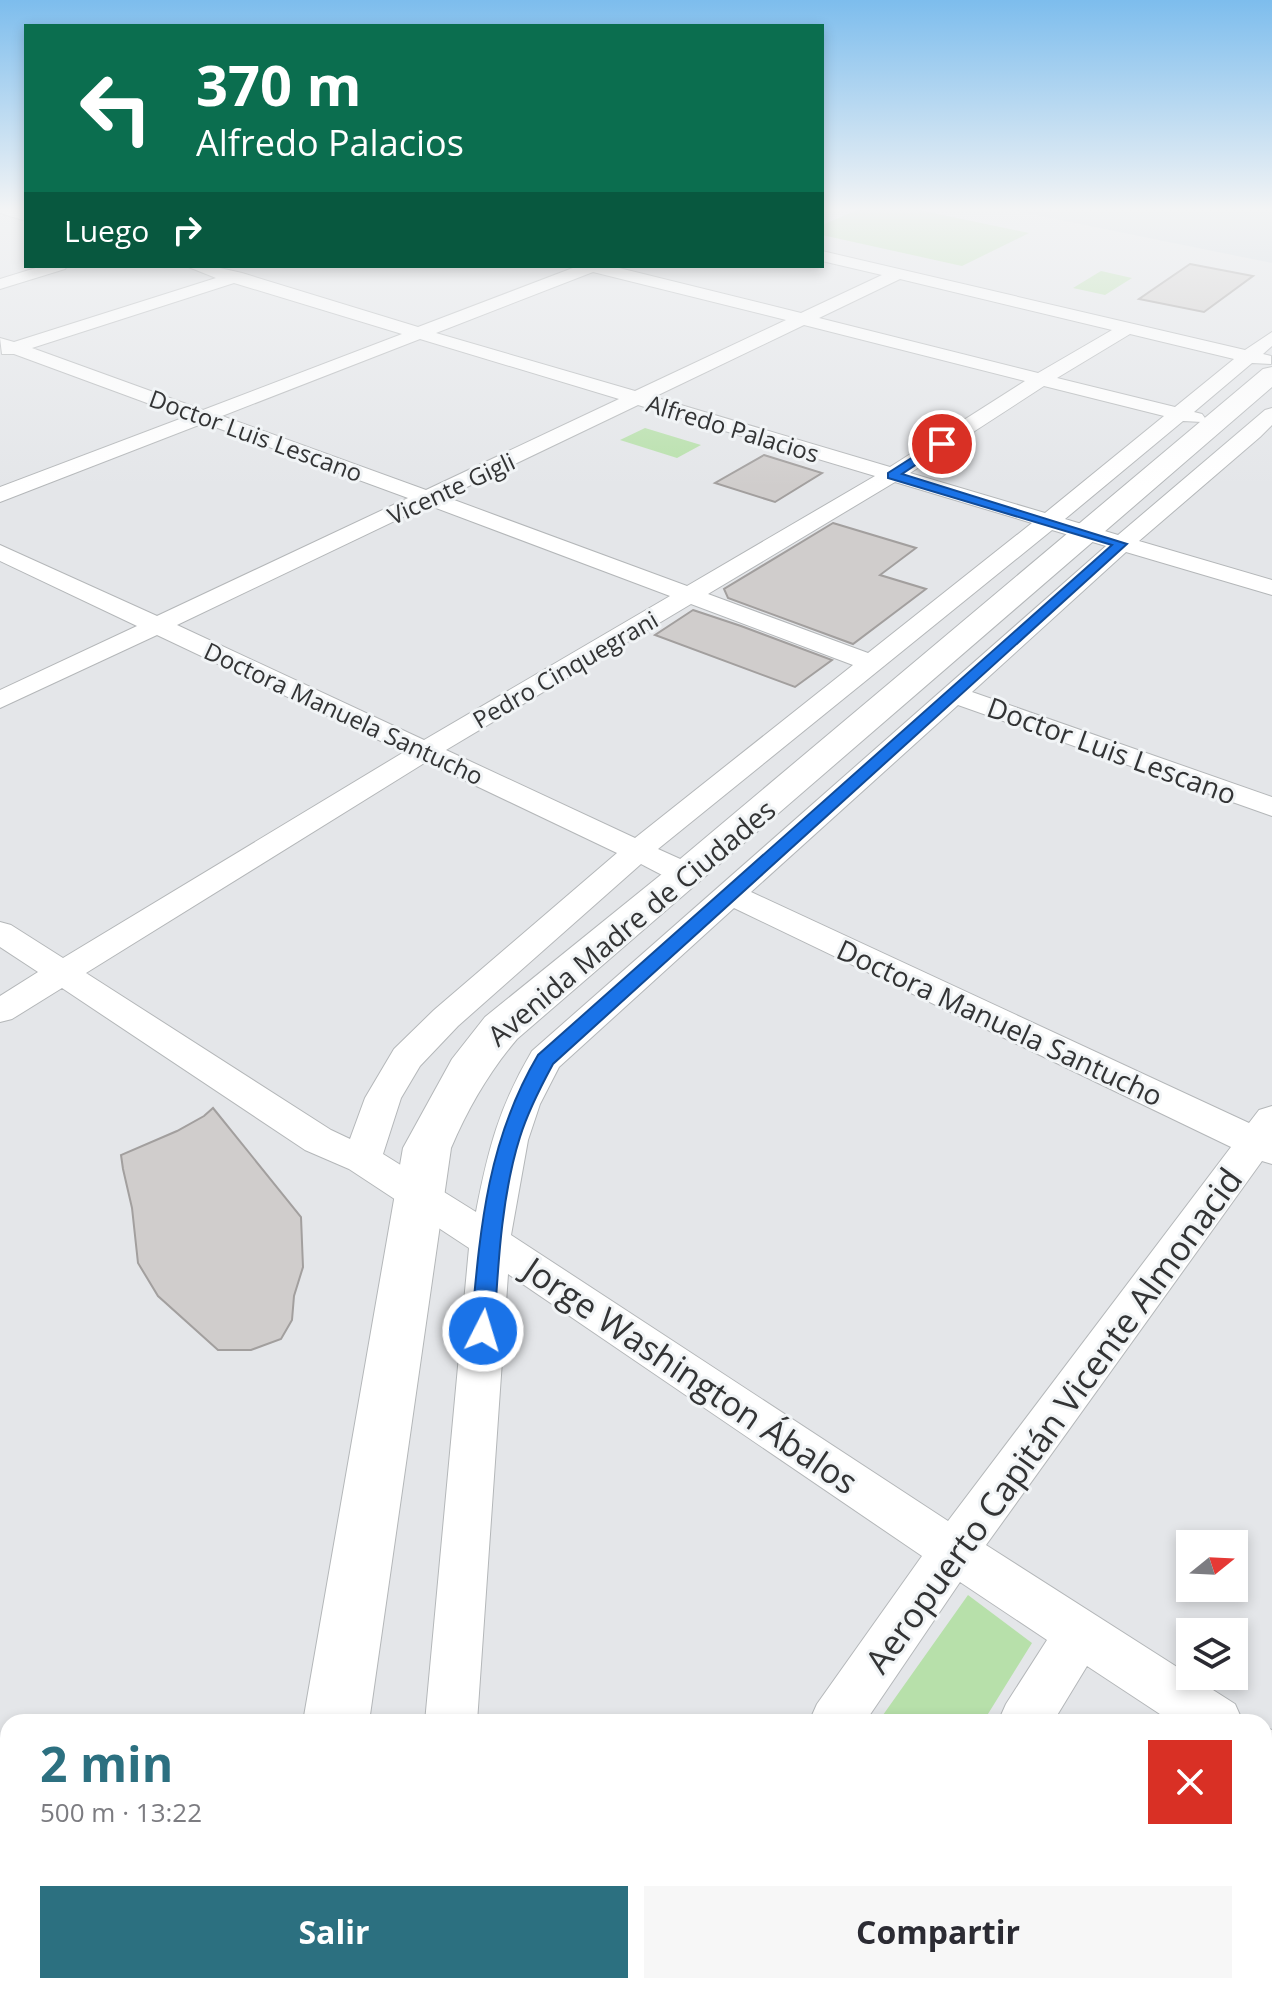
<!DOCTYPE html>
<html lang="es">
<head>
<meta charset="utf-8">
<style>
  :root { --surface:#fff; --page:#f7f7f7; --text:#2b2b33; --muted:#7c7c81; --accent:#2c7080 }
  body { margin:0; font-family:"Open Sans",sans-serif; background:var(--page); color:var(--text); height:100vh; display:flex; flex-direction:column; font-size:30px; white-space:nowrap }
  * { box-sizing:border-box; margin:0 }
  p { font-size:26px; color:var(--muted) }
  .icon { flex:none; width:44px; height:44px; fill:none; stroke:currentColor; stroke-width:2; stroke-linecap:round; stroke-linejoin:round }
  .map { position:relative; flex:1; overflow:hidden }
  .sheet { position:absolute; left:0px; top:1714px; width:1272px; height:280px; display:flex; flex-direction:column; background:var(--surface); border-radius:24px 24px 0 0; box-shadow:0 4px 12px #0003 }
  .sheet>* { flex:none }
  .hud { position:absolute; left:24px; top:24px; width:800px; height:244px; border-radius:0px; box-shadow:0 4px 12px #0003; background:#0b6e4f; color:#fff; overflow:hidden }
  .needle { width:52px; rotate:72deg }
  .buttons { position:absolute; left:1176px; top:1530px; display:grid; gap:16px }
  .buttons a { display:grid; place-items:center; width:72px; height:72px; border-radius:0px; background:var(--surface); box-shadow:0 4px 12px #0003; font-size:40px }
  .pin { position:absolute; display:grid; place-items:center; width:68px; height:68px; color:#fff; margin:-34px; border:4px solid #fff; border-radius:50%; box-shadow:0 2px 8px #0007 }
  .me { position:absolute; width:88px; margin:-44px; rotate:5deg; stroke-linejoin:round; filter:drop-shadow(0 0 6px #0008) }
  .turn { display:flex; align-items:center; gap:28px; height:168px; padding:0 40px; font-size:36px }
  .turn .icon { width:104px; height:104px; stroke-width:2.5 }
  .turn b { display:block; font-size:56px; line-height:68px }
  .then { display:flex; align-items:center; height:76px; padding:0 40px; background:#0003; gap:16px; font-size:30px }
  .round { display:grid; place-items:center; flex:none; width:84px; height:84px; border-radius:0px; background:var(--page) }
  .summary { display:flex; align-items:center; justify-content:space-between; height:136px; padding:0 40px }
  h1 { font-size:48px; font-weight:700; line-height:60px; color:var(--accent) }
  .button { display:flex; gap:16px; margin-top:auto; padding:16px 40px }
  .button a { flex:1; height:92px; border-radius:0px; background:var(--accent); color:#fff; font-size:32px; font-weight:700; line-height:92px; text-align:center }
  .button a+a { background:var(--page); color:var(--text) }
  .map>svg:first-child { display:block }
  .built { fill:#d2dbe2 }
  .green { fill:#b7e0aa }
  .building { fill:#d0cdcc; stroke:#a29f9e; stroke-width:2 }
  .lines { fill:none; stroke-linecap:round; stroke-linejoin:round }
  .street-casing { stroke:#b4b7b9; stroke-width:2 }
  .primary-casing { stroke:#b4b7b9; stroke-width:2 }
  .street { fill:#fff; fill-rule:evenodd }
  .primary { fill:#fff; fill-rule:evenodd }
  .route { fill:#1a73e8; stroke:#114b97; stroke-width:2 }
  .labels { text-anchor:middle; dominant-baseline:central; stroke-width:6; stroke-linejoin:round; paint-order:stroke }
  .far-street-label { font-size:24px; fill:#333435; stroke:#f1f4f6 }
  .street-label { font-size:28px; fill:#333435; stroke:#f1f4f6 }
  .near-street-label { font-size:34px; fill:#333435; stroke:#f1f4f6 }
</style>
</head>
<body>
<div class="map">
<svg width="1272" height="1994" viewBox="0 0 1272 1994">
  <rect width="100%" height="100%" fill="#e4e6e9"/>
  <path class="built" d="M996 207H1272V263Z"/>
  <path class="green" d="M864 207H905L1029 233 962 266 822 235V225Z
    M1101 271 1132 278 1105 295 1073 288Z
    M645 428 701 445 677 458 620 440Z
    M968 1595 1032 1643 983 1722H878Z
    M692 1986H813L805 1994H686Z"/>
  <path class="building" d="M1190 264 1253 276 1204 312 1139 299Z
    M764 455 822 473 775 502 715 483Z
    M833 523 916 548 880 575 926 589 853 644 728 598 724 589Z
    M693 610 741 626 832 660 795 687 655 635Z
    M213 1108 301 1217 303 1267 294 1296 292 1320 281 1339 251 1350H218L158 1296 138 1263 132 1208 123 1169 121 1155 177 1131 204 1116Z"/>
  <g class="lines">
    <defs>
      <path id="street" d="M0 207 26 211V221L0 213Z
        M822 251 1245 350 1272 332V346L1263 354 1271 356V364L1252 363 1194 412 1202 414 1205 418 1202 422 1183 421 1065 519 1118 535 1265 410 1272 408V425L1260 437 1139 541 1272 580V595L1126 552 972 692 1272 797V816L958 705 751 892 1249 1123 1259 1110 1272 1106V1164L1262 1161 986 1545 1235 1704 1243 1722H1172L1087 1666 1053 1722H998L1006 1704 1047 1640 960 1582 865 1722H809L817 1704 922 1556 508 1274 477 1722H425L469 1248 349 1169 305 1150 62 988 12 1019 0 1022V996L38 972 0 947V922L11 925 63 958 404 752 157 635 0 708V690L137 626 0 561V545L157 616 408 498 204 423 0 502V487L185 417 14 354H2L0 338 14 342 216 278 186 266H211L242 273 418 327 578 266H611L801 313 882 275 822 261ZM593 272 786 320 635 391 436 333ZM900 279 1112 330 1038 373 819 318ZM234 283 402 334 203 410 32 348ZM804 325 1025 381 890 467 654 397ZM1130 334 1234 359 1175 407 1057 378ZM420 339 619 399 426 490 222 416ZM1044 386 1164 416 1045 513 910 473ZM638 405 875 476 687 586 446 497ZM895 482 1032 523 868 653 708 594ZM428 505 670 596 424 740 177 625ZM1052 530 1106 546 532 1051C499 1107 488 1150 476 1212L383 1154 401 1098 420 1066 458 1026 641 864C659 873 677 886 698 881L703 874 698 867 658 849ZM691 604 853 665 635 838 446 750ZM426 762 617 853 434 1010 394 1049 365 1098 350 1139 331 1130 86 973ZM734 908 1231 1147 948 1521 511 1235 528 1140 540 1104 559 1067Z
        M42 266H67L65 269 0 289V279Z
        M1264 1727 1272 1730V1784L1264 1781Z
        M401 1986H459L458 1994H400Z
        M620 1986H680L677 1994H617Z
        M827 1986H887L884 1994H824Z"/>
      <path id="primary" d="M1272 367V387L517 1039C489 1072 468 1108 451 1148L369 1722H303L403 1148 452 1059 485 1017 673 865 1263 369Z
        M258 1986H332V1994H256Z"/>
    </defs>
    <use href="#street" class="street-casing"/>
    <use href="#primary" class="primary-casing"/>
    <use href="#street" class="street"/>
    <use href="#primary" class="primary"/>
  </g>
  <linearGradient id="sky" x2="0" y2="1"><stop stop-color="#7dbded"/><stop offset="0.43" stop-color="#f3f4f5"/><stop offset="1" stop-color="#f3f4f5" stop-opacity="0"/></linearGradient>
  <rect width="1272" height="487" fill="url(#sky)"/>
  <path class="route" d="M938 441 947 444 902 474 1127 544 553 1064C540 1088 528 1111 520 1137 501 1197 498 1268 494 1331L491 1337 483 1340 475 1337 471 1331C480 1232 486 1143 538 1055L1112 545 888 478V473Z"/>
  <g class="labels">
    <g class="far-street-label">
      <text transform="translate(733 428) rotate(17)">Alfredo Palacios</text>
      <text transform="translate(256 435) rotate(20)">Doctor Luis Lescano</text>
      <text transform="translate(451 488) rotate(-25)">Vicente Gigli</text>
      <text transform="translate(565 669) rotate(-30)">Pedro Cinquegrani</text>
      <text transform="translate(344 713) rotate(25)">Doctora Manuela Santucho</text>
    </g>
    <g class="street-label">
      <text transform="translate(1112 750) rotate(20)">Doctor Luis Lescano</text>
      <text transform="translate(631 922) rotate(-40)">Avenida Madre de Ciudades</text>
      <text transform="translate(1000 1022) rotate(25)">Doctora Manuela Santucho</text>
    </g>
    <g class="near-street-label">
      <text transform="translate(691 1375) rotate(34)">Jorge Washington Ábalos</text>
      <text transform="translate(1053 1420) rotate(-54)">Aeropuerto Capitán Vicente Almonacid</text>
    </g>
  </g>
</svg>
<div class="buttons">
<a><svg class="needle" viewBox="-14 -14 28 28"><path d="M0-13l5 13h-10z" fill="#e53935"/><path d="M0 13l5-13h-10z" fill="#7c7c81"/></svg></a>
<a><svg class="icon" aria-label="layers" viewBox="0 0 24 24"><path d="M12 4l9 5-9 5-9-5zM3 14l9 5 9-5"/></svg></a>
</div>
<div class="pin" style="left:942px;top:444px;background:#d93025"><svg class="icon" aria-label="arrive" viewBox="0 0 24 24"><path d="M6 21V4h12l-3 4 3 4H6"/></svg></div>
<svg class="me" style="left:483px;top:1331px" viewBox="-20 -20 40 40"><circle r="17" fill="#1a73e8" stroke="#fff" stroke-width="3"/><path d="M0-11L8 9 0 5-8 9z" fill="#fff"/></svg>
<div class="hud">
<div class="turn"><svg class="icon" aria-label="left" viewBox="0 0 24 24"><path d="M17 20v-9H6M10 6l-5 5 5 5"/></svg><div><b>370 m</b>Alfredo Palacios</div></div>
<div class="then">Luego<svg class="icon" aria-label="right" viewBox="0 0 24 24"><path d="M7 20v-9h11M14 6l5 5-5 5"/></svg></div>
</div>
<section class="sheet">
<div class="summary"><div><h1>2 min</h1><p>500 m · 13:22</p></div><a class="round" style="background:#d93025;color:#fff"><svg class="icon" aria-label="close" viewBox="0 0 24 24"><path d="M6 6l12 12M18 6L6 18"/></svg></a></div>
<div class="button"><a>Salir</a><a>Compartir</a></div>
</section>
</div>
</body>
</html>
